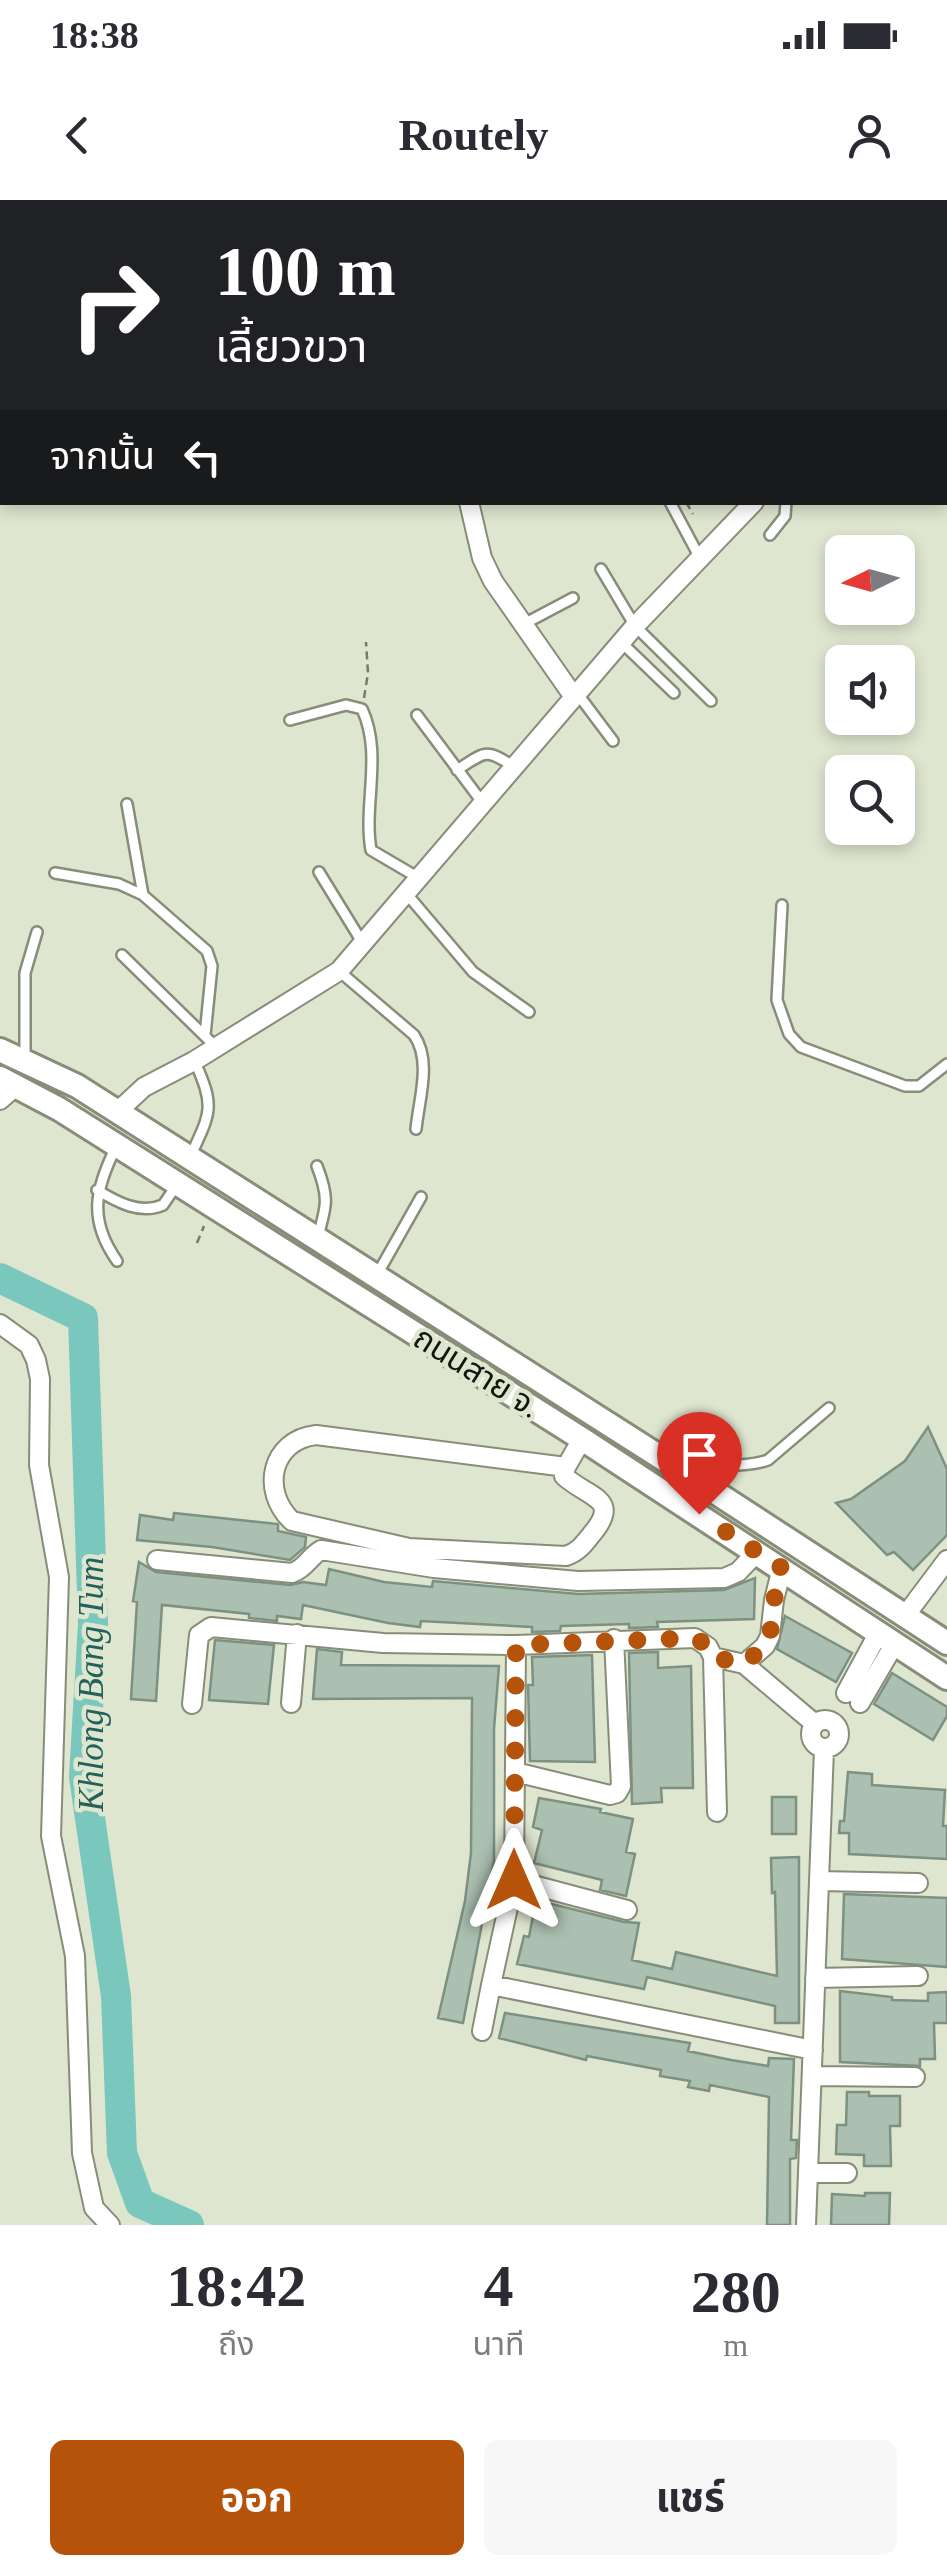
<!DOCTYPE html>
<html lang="th">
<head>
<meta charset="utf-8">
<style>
  :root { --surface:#fff; --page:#f7f7f7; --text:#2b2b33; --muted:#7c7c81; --accent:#b45309 }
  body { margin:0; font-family:"Times New Roman","Noto Sans Thai",serif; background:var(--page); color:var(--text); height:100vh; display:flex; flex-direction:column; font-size:38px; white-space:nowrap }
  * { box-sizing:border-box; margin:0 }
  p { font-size:32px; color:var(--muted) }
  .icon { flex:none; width:55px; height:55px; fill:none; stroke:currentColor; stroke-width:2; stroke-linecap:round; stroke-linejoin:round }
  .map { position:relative; height:2025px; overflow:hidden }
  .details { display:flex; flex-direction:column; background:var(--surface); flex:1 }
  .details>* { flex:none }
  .guide { position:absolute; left:0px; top:0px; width:948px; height:305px; box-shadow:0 5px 15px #0003; background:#202124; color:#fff; overflow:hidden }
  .needle { width:65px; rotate:265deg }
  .controls { position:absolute; left:825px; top:335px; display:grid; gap:20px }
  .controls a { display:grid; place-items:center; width:90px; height:90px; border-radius:15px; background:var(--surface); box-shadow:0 5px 15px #0003; font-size:50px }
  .pin { position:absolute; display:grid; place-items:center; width:85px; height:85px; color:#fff; margin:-102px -42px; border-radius:50% 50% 50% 0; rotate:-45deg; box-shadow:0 0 10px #0007 }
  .pin .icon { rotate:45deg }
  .me { position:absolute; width:110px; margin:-55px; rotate:0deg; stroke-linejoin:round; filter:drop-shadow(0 0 8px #0008) }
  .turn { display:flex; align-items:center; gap:35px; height:210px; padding:0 50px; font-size:45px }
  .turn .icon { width:130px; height:130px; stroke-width:2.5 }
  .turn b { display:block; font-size:70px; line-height:85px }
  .then { display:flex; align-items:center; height:95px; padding:0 50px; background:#0003; gap:20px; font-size:38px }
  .eta { display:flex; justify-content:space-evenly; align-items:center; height:170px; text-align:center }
  .eta b { font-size:60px; font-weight:700; line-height:70px }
  .cta { display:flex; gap:20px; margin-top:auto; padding:20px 50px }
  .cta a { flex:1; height:115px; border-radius:15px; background:var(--accent); color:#fff; font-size:40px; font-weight:700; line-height:115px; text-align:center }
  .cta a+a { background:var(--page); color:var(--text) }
  .status { display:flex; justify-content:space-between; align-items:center; height:70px; padding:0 50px; background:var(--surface); direction:ltr }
  .status svg { height:28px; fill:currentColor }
  header { display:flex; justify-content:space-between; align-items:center; height:130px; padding:0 50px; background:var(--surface); font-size:45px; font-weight:700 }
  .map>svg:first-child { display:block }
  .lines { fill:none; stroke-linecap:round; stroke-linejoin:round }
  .river { stroke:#79c7bd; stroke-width:30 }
  .building { fill:#abc0b0; stroke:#7d9182; stroke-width:2.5 }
  .lane-casing { stroke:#868d78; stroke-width:14 }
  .street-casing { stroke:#868d78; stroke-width:22 }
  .secondary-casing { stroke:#868d78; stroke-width:28 }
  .path { stroke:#757a6b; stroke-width:2.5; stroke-dasharray:8 5; stroke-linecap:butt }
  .lane { stroke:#fff; stroke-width:9 }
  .street { stroke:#fff; stroke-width:18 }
  .secondary { stroke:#fff; stroke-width:22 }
  .route { stroke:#b45309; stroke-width:18; stroke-dasharray:0 32.4 }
  .labels { text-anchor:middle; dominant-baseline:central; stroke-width:9; stroke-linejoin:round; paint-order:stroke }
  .street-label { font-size:32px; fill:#12150d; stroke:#dfe6cf }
  .water-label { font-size:35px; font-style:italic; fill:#22625b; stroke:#dfe6cf }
</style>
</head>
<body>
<div class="status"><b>18:38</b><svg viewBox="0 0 49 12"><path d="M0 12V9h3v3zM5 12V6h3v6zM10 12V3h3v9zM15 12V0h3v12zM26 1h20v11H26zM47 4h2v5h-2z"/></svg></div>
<header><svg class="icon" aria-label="back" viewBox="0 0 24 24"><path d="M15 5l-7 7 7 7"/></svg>Routely<svg class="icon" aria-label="person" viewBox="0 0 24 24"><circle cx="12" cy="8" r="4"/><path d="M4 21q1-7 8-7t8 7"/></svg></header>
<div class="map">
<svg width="947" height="2025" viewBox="0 0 947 2025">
  <rect width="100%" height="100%" fill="#dfe6cf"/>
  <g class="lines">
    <path class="river" d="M0 1078 83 1118 93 1424 84 1577 116 1796 122 1953 140 2003 189 2025"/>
  </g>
  <path class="building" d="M928 1227 947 1269V1335L913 1370 894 1352 887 1355 836 1303 851 1299 905 1261Z
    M174 1313 278 1324V1331L306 1337 305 1347 290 1360 212 1347 137 1340 140 1315 173 1320Z
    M139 1362 156 1372 291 1385 303 1382 326 1385 329 1369 384 1382 432 1387 433 1381 578 1394 724 1390 755 1378 754 1419 657 1422 658 1427 629 1428V1424L561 1426 560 1431 532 1432V1427L421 1421 420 1427 388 1423 303 1405 301 1419 277 1416V1421L249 1418V1414L162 1405 156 1501 131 1499 137 1402 133 1401Z
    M785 1416 852 1453 836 1482 777 1449Z
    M215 1440 274 1445 268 1504 209 1500Z
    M317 1449 342 1452 341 1465 499 1466 494 1529V1661L463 1823 438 1818 465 1701 471 1653 472 1498 313 1499Z
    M658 1452V1468L691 1466 693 1588H661L662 1602 632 1604 629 1453Z
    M592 1455 595 1562 530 1561 528 1485H533L532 1457Z
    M892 1473 947 1507V1516L933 1540 874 1504Z
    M848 1572 872 1574V1585L945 1590 943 1626H947V1659L849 1654V1633H839L840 1621H844Z
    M772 1597H796V1634H772Z
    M539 1598 601 1609 600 1612 633 1619 626 1652 635 1654 626 1696 600 1690 602 1680 534 1663 542 1630 533 1627Z
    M799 1657V1823H775V1806L647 1777 644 1789 517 1764 524 1736 529 1737 536 1700 624 1722 639 1723 632 1760 672 1769 676 1752 777 1776 775 1692 772 1693 771 1658Z
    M844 1694 947 1698V1767L842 1759Z
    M840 1791 892 1797V1800L928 1801V1793L947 1792V1823H934L935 1859H920V1866L840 1862Z
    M505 1813 690 1843 688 1851 731 1860 768 1866 769 1858 794 1859 791 1940H797L796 1958 790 1959V2025H767L769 1897 710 1885 709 1891 688 1887 690 1881 660 1876 661 1870 587 1856 586 1860 499 1838Z
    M847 1892H869V1896H900V1926H890L891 1966H864V1955L836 1954 837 1925H846Z
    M865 1993H890L889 2025H831L832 1994 865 1996Z"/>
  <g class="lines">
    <defs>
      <path id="lane" d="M670 302 700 358
        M770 335 785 316 786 302
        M601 369 635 426 711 501
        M522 425 573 398
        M622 443 674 493
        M577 493 613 541
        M417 515 482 602
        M290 520 346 505 362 509C383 554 363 604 371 650L417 677
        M457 570C485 552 485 548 513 566
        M127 604 143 695
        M319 672 362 742
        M55 673 119 684 143 695 207 751 212 766 205 835
        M406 693 473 772 529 812
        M782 705 777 800 789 834 801 847 905 886H919L947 864
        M122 755 216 847
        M339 771 414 835C432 861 419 899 416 929
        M25 858V773L37 732
        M116 947C95 989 88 1020 117 1061
        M191 955C211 912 215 907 195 862
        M317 966C329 997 327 1005 318 1036
        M97 990C117 1002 140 1015 163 1005L176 986
        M378 1073 421 997
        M698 1281C724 1256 738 1271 768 1260L829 1208"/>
      <path id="street" d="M945 210 947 209
        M469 302 482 358 493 381 574 497
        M0 900 16 886
        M117 912 144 887 194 861 339 771 635 426 754 302
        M0 1124 29 1145 36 1160 40 1179 39 1265 59 1377 51 1636 75 1756 82 1953 94 2008 110 2025
        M566 1267 316 1235C271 1240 260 1291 292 1321L409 1348 566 1356C578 1352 583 1345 591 1335 623 1298 588 1298 564 1276L566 1267 582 1239
        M157 1360 292 1373C306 1368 309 1357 321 1350L434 1368 578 1381 724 1378 738 1372 757 1352
        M905 1416 947 1360
        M516 1445 514 1680 491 1785 813 1850
        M713 1457 744 1464 815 1524
        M744 1464 765 1446 770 1436 774 1400 782 1368
        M846 1493 879 1432
        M291 1503 297 1434
        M860 1503 895 1443
        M192 1504 199 1435 211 1427 383 1443 516 1445 695 1438 708 1447 713 1457 717 1612
        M811 1534a14 14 0 1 1 28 0a14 14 0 1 1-28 0Z
        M515 1572 610 1595 617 1593 621 1586 614 1439
        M514 1680 627 1710
        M819 1681 918 1683
        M815 1778 918 1776
        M482 1831 491 1785
        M812 1876 915 1877
        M808 1973H847
        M806 2025 824 1549"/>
      <path id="secondary" d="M0 850 77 886 698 1281 947 1443
        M0 878 59 909 582 1239 947 1478"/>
    </defs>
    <use href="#lane" class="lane-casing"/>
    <use href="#street" class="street-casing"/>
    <use href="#secondary" class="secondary-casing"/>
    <path class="path" d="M666 0 668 2
      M686 302 693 314
      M364 498 368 473 366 442
      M197 1043 204 1026"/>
    <use href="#lane" class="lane"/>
    <use href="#street" class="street"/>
    <use href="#secondary" class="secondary"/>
  </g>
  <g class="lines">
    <path class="route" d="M514 1680 516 1445 695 1438 708 1446 713 1457 744 1464 765 1446 770 1436 774 1400 782 1368 699 1314"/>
  </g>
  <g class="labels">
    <g class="street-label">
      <text transform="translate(477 1172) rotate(32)">ถนนสาย จ.</text>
    </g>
    <g class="water-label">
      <text transform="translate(91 1484) rotate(-90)">Khlong Bang Tum</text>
    </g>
  </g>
</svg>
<div class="controls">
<a><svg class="needle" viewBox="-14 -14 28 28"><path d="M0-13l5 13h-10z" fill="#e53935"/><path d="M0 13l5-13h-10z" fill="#7c7c81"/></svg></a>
<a><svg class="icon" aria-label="sound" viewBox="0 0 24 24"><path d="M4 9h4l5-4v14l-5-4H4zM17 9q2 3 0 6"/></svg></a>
<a><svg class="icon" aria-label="search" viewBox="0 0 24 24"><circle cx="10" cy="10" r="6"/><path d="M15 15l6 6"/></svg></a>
</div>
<div class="pin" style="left:699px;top:1314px;background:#d93025"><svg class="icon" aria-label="arrive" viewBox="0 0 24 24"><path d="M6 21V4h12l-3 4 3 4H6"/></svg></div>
<svg class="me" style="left:514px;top:1680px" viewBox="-20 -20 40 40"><path d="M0-17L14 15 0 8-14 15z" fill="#b45309" stroke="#fff" stroke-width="4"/></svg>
<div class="guide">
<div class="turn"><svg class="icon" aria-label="right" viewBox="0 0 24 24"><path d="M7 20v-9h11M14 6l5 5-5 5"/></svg><div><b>100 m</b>เลี้ยวขวา</div></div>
<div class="then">จากนั้น<svg class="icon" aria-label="left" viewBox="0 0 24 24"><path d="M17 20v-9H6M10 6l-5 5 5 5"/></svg></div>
</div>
</div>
<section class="details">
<div class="eta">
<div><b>18:42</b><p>ถึง</p></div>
<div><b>4</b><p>นาที</p></div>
<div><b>280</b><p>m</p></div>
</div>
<div class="cta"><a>ออก</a><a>แชร์</a></div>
</section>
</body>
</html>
